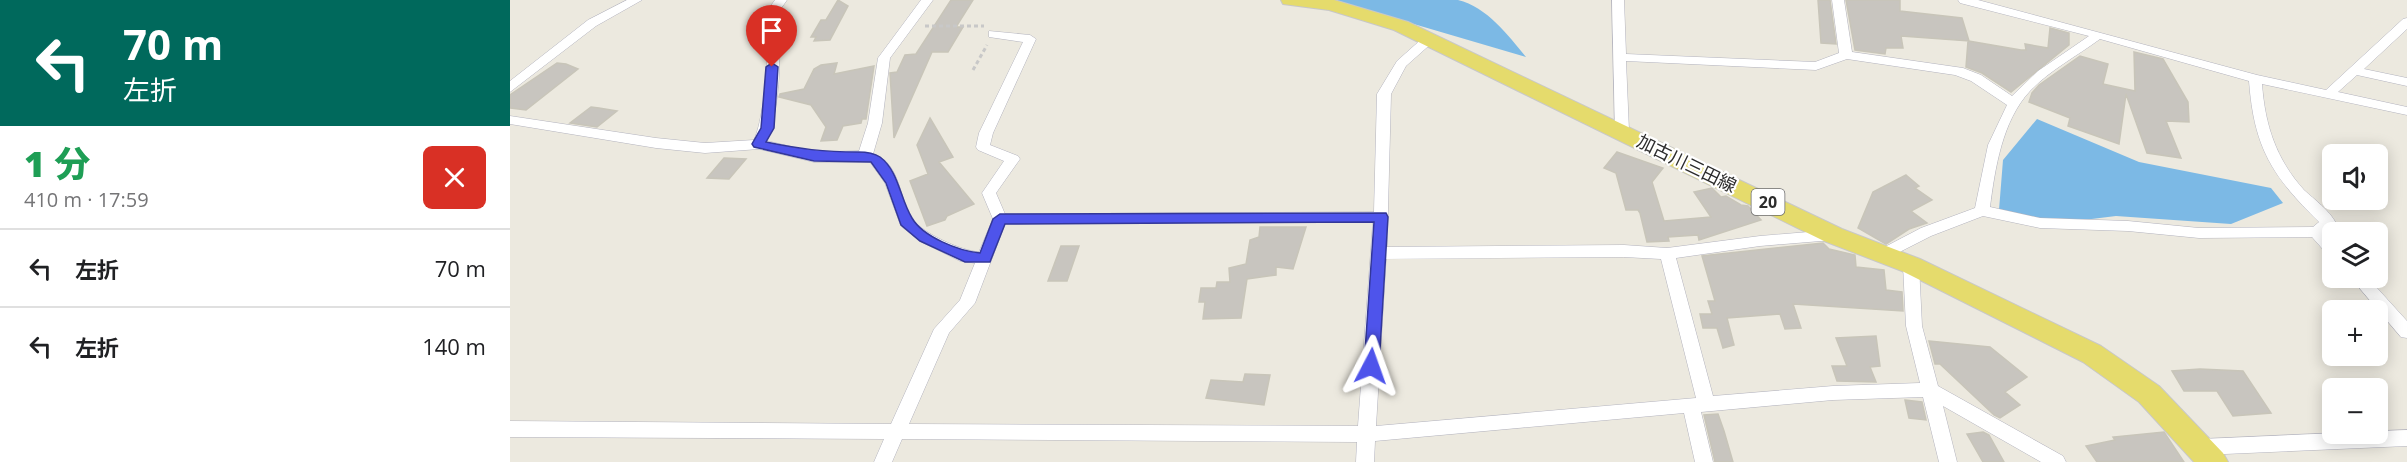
<!DOCTYPE html>
<html lang="ja">
<head>
<meta charset="utf-8">
<style>
  :root { --surface:#fff; --page:#f6f6f6; --text:#202124; --muted:#757577; --line:#e0e0e0 }
  body { margin:0; font-family:"Open Sans","Noto Sans JP",sans-serif; background:var(--page); color:var(--text); height:100vh; display:flex; flex-direction:column; font-size:22px; white-space:nowrap }
  * { box-sizing:border-box; margin:0 }
  p { font-size:20px; color:var(--muted) }
  .icon { flex:none; width:33px; height:33px; fill:none; stroke:currentColor; stroke-width:2; stroke-linecap:round; stroke-linejoin:round }
  .map { position:relative; flex:1; overflow:hidden }
  .panel { display:flex; flex-direction:column; background:var(--surface); width:510px }
  .panel>* { flex:none }
  .hud { background:#00695c; color:#fff; overflow:hidden }
  .tools { position:absolute; left:1812px; top:144px; display:grid; gap:12px }
  .tools a { display:grid; place-items:center; width:66px; height:66px; border-radius:9px; background:var(--surface); box-shadow:0 3px 15px #0003; font-size:30px }
  .pin { position:absolute; display:grid; place-items:center; width:51px; height:51px; color:#fff; margin:-62px -26px; border-radius:50% 50% 50% 0; rotate:-45deg; box-shadow:0 0 6px #0007 }
  .pin .icon { rotate:45deg }
  .me { position:absolute; width:66px; margin:-33px; rotate:4deg; stroke-linejoin:round; filter:drop-shadow(0 0 4px #0008) }
  .turn { display:flex; align-items:center; gap:21px; height:126px; padding:0 24px; font-size:27px }
  .turn .icon { width:78px; height:78px; stroke-width:2.5 }
  .turn b { display:block; font-size:42px; line-height:51px }
  .round { display:grid; place-items:center; flex:none; width:63px; height:63px; border-radius:9px; background:var(--page) }
  .summary { display:flex; align-items:center; justify-content:space-between; height:102px; padding:0 24px }
  h1 { font-size:36px; font-weight:800; line-height:45px; color:#1e9e55 }
  ul { padding:0; list-style:none }
  li { display:flex; align-items:center; gap:18px; height:78px; padding:0 24px; border-top:2px solid var(--line) }
  li div { flex:1 }
  li b { display:block; font-size:22px }
  li em { font-style:normal }
  main { display:flex; flex:1; min-height:0 }
  .map>svg:first-child { display:block }
  .water { fill:#7cb9e5 }
  .building { fill:#c8c5bf; stroke:#c8c5b9; stroke-width:1.5 }
  .lines { fill:none; stroke-linecap:round; stroke-linejoin:round }
  .minor-casing { stroke:#b3b3be; stroke-width:1 }
  .primary-casing { stroke:#c8c8c8; stroke-width:2 }
  .path { stroke:#c8c8c8; stroke-width:3; stroke-dasharray:4 3; stroke-linecap:butt }
  .minor { fill:#fff; fill-rule:evenodd }
  .primary { fill:#e5db6c; fill-rule:evenodd }
  .route { fill:#4e54eb; stroke:#333799; stroke-width:1.5 }
  .labels { text-anchor:middle; dominant-baseline:central; stroke-width:4.5; stroke-linejoin:round; paint-order:stroke }
  .shield { fill:#fff; stroke:#6b6b6b; stroke-width:1.5 }
  .shield-label { font-size:16px; font-weight:bold; fill:#2c2c2c }
  .street-label { font-size:18px; fill:#2c2c2c; stroke:#fff }
</style>
</head>
<body>
<main>
<section class="panel">
<div class="hud">
<div class="turn"><svg class="icon" aria-label="left" viewBox="0 0 24 24"><path d="M17 20v-9H6M10 6l-5 5 5 5"/></svg><div><b>70 m</b>左折</div></div>
</div>
<div class="summary"><div><h1>1 分</h1><p>410 m · 17:59</p></div><a class="round" style="background:#d93025;color:#fff"><svg class="icon" aria-label="close" viewBox="0 0 24 24"><path d="M6 6l12 12M18 6L6 18"/></svg></a></div>
<ul>
<li><svg class="icon" aria-label="left" viewBox="0 0 24 24"><path d="M17 20v-9H6M10 6l-5 5 5 5"/></svg><div><b>左折</b></div><em>70 m</em></li>
<li><svg class="icon" aria-label="left" viewBox="0 0 24 24"><path d="M17 20v-9H6M10 6l-5 5 5 5"/></svg><div><b>左折</b></div><em>140 m</em></li>
</ul>
</section>
<div class="map">
<svg width="1897" height="462" viewBox="0 0 1897 462">
  <rect width="100%" height="100%" fill="#ece9df"/>
  <path class="water" d="M822 0H948C977 7 998 35 1016 57Z
    M1527 119 1629 162 1761 188 1773 203 1721 224 1606 216 1533 225 1489 210 1493 160Z"/>
  <path class="building" d="M328 0 338 6 320 40 304 41 306 37H301L311 20H316Z
    M441 0H463L446 27H453L438 52H422L384 138 380 73 387 72 395 55 406 54Z
    M1308 0H1320L1326 44 1311 43Z
    M1336 0H1390V11L1452 18 1459 41 1391 36 1393 48H1376L1375 54 1345 50Z
    M1540 28 1559 33V45L1501 92 1472 73 1456 67 1458 41 1511 50H1516L1515 44 1538 48Z
    M1624 52 1653 59 1678 102 1679 122 1656 121 1671 158 1637 153 1616 94 1609 144 1558 126 1560 118 1519 102 1522 93 1529 85 1570 56 1598 64 1593 84 1625 91Z
    M47 63 56 64 68 69 16 110 0 108V95Z
    M327 63 324 74 364 66 356 119H352L351 123 333 126 327 140 311 141 316 127 301 105 269 97 270 94 294 89 304 69 311 65Z
    M81 107 89 108 107 111 87 127 60 123Z
    M420 118 443 157 429 162 464 204 437 216 435 220 417 226 400 181 418 174 407 145Z
    M1107 152 1153 168 1142 182 1154 221 1201 217 1184 192 1202 188 1211 197 1216 196 1231 205 1238 206 1251 220 1189 240 1188 235 1158 237 1159 241 1137 242 1130 213 1128 210H1116L1106 173 1094 168Z
    M214 158 236 159 219 179 197 178Z
    M1396 175 1409 186 1405 188 1422 200 1401 211 1417 223 1399 229 1376 244 1348 228 1363 192Z
    M750 227H796L783 269 766 267V275L737 279 731 318 693 319 695 302H689L691 288H706L707 282H720L719 268 736 264 740 240 749 237Z
    M1313 243 1319 249 1345 255 1346 267 1374 270 1376 290 1392 292 1393 311 1283 304 1291 328 1275 329 1270 314 1217 318 1224 345 1213 348 1207 328H1193L1190 314H1202L1198 301H1205L1192 256Z
    M551 246H569L557 281H538Z
    M1366 336 1370 366 1360 367 1366 382 1327 381 1322 366H1337L1326 338Z
    M1419 341 1480 347 1517 377 1495 392 1510 405 1490 418 1484 415 1430 364H1425Z
    M1690 369 1733 371 1761 413 1723 416 1707 391H1674L1662 371Z
    M735 374 760 375 754 405 696 398 701 380 733 382Z
    M1395 400 1412 402 1416 420 1399 418Z
    M1208 414 1214 431 1223 462H1205L1194 415Z
    M1473 432 1479 435 1494 462H1473L1457 434Z
    M1654 432 1674 462H1587L1576 446 1605 440 1603 437Z"/>
  <g class="lines">
    <defs>
      <path id="minor" d="M117 0H132L86 26 0 92V81L78 20Z
        M265 0H277C273 6 267 13 264 20 259 32 266 41 268 52 272 72 265 123 257 141L304 152 349 151 358 123 368 58 411 0H423L380 58 372 123 363 154C391 162 389 202 403 220 414 234 452 251 469 252L483 219 472 193 494 161 468 150 466 147 469 133 513 42 479 37V31L520 35 526 39 483 133 480 145 508 156 510 159 486 193 495 214 864 212 867 94 887 61 915 36H923V42L896 66 881 94 877 247 1114 245 1157 248 1250 236 1323 230 1328 231 1331 235 1323 240 1250 246 1166 258 1203 396 1323 386 1410 383 1396 326 1393 265 1396 261H1406L1409 265 1412 326 1428 386 1553 456 1556 462H1531L1433 406 1447 462H1429L1413 397 1323 400 1191 412 1203 462H1185L1174 413 865 441 864 462H846L847 442 392 439 382 462H364L374 439 0 437V421L381 424 424 329 450 300 465 263 450 261 410 241 391 226 375 183 360 162H304L249 149 195 153 146 148 0 124V116L146 138 195 143 244 140C252 123 259 70 256 51 254 41 249 35 251 24 252 16 260 7 265 0ZM863 222 848 426 399 424 439 333 465 303 495 224ZM1114 257 1151 259 1186 398 866 426 876 259Z
        M1102 0H1114L1116 54 1305 62 1329 53 1322 0H1334L1342 52 1453 68 1471 75 1502 96 1528 71 1579 36 1450 3 1448 0H1468L1747 75 1816 90 1893 19 1897 18V29L1854 69 1897 78V86L1847 75 1828 92 1897 107V115L1752 84C1755 125 1766 159 1794 190 1805 200 1819 210 1826 223L1816 233 1822 241V256L1817 254 1802 237 1689 238 1618 231 1530 228 1473 216 1421 236 1374 260 1369 258 1366 254 1369 250 1411 228 1465 208 1478 145 1497 105 1461 81 1445 75 1337 59 1306 70 1116 61 1119 131 1112 135 1105 131ZM1590 39 1739 81C1744 148 1762 176 1809 222L1803 227 1689 228 1618 221 1530 218 1480 207C1485 169 1492 121 1520 91 1540 70 1567 56 1590 39Z
        M1841 278H1858L1897 321V338L1891 337Z
        M1897 430V446L1692 455 1686 452 1683 447 1686 442 1692 439Z"/>
      <path id="primary" d="M771 0H824L898 22 1332 229 1410 259 1591 346 1649 386 1713 453 1718 462H1684L1629 402 1573 362 1392 271 1314 241 884 30 819 10 773 4Z"/>
    </defs>
    <use href="#minor" class="minor-casing"/>
    <use href="#primary" class="primary-casing"/>
    <path class="path" d="M415 26H474
      M463 70 477 45"/>
    <use href="#minor" class="minor"/>
    <use href="#primary" class="primary"/>
  </g>
  <path class="route" d="M262 63 268 67 264 128 256 142C290 149 313 152 348 152 354 152 364 153 370 157 389 171 390 199 402 218 413 237 449 251 470 253L483 219 490 214 876 213 878 217 869 366 861 372 854 366 864 222 495 224 480 262H455L410 241 391 225 376 183 361 162 304 161 244 147 242 144 251 128 256 67Z"/>
  <g class="labels">
    <rect class="shield" x="1241.5" y="189" width="33" height="26" rx="4.5"/>
    <g class="shield-label">
      <text x="1258" y="202">20</text>
    </g>
    <g class="street-label">
      <text transform="translate(1177 163) rotate(26)">加古川三田線</text>
    </g>
  </g>
</svg>
<div class="tools">
<a><svg class="icon" aria-label="sound" viewBox="0 0 24 24"><path d="M4 9h4l5-4v14l-5-4H4zM17 9q2 3 0 6"/></svg></a>
<a><svg class="icon" aria-label="layers" viewBox="0 0 24 24"><path d="M12 4l9 5-9 5-9-5zM3 14l9 5 9-5"/></svg></a>
<a>+</a>
<a>−</a>
</div>
<div class="pin" style="left:262px;top:67px;background:#d93025"><svg class="icon" aria-label="arrive" viewBox="0 0 24 24"><path d="M6 21V4h12l-3 4 3 4H6"/></svg></div>
<svg class="me" style="left:861px;top:366px" viewBox="-20 -20 40 40"><path d="M0-17L14 15 0 8-14 15z" fill="#4e54eb" stroke="#fff" stroke-width="4"/></svg>
</div>
</main>
</body>
</html>
